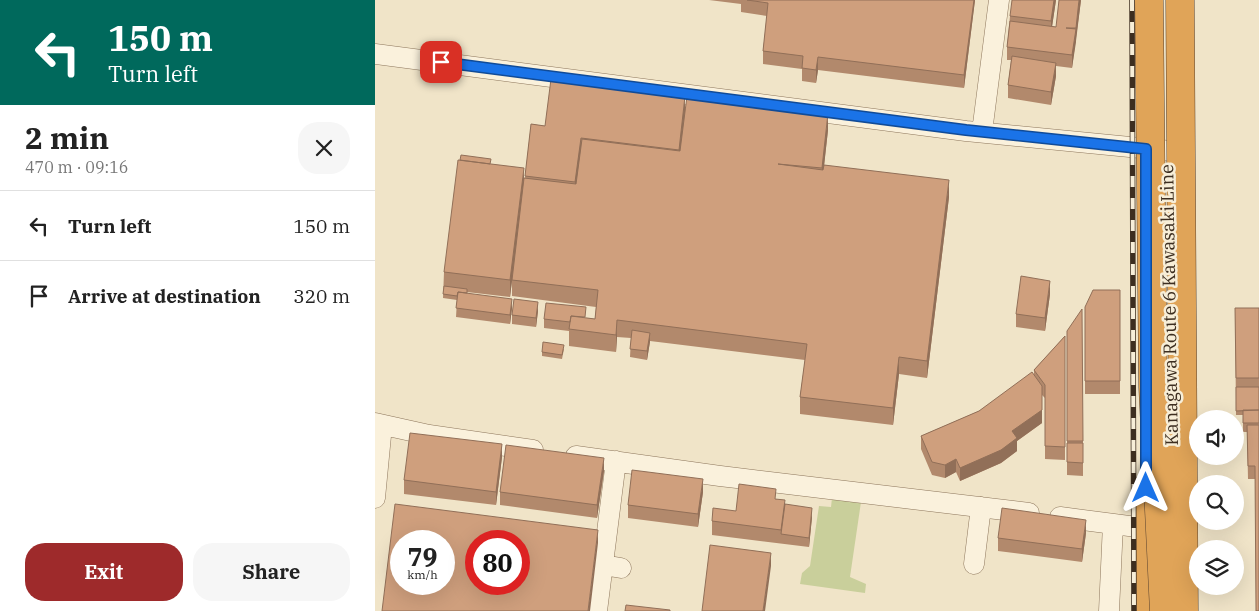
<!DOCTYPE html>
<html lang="en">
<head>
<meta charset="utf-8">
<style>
  :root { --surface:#fff; --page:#f6f6f6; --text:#222; --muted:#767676; --line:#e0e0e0; --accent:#9e2a2b }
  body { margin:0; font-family:"IBM Plex Serif",serif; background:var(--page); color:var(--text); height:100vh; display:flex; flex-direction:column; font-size:19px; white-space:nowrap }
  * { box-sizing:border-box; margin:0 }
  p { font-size:16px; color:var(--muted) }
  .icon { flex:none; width:28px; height:28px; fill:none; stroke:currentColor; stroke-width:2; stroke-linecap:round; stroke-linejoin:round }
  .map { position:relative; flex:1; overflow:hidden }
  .panel { display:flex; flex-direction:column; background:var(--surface); width:375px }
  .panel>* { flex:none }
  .guide { background:#00695c; color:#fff; overflow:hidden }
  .controls { position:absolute; left:814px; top:410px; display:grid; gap:10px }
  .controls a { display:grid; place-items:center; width:55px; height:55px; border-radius:50%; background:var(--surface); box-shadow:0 5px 20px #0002; font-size:25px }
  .speed { position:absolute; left:15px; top:530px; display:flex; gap:10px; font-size:25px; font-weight:700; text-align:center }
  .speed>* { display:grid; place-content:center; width:65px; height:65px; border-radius:50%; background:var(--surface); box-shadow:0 5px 20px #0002; line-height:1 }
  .speed small { font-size:12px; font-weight:400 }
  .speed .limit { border:8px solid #d22; background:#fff; color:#111 }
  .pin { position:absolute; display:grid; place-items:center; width:42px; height:42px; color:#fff; margin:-21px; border-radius:10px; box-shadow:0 2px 8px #0006 }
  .me { position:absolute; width:55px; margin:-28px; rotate:0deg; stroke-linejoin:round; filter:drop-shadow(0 0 4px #0008) }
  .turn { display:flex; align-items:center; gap:18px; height:105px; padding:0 25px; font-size:22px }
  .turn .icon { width:65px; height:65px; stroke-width:2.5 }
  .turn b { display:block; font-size:35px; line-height:42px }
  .round { display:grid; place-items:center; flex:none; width:52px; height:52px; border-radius:20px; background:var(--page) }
  .head { display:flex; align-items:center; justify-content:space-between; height:85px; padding:0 25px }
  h1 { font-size:30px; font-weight:700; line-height:38px }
  .cta { display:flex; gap:10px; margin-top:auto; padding:10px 25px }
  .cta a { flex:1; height:58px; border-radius:20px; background:var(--accent); color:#fff; font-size:20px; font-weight:700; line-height:58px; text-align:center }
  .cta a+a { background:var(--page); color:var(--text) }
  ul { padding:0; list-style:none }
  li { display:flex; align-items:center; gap:15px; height:70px; padding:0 25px; border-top:1px solid var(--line) }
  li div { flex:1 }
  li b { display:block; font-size:19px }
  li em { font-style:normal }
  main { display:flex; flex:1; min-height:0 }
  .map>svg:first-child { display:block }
  .green { fill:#c9cf9b }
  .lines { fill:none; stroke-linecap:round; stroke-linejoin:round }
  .minor-casing { stroke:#8d765c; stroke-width:21 }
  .highway-casing { stroke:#5b4430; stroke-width:29 }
  .minor { stroke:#faf1dc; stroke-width:20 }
  .highway { stroke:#e0a458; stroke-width:28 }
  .rail-casing { stroke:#3d2e20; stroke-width:5.5 }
  .rail { stroke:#f7eed8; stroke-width:4; stroke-dasharray:11; stroke-linecap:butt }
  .highway-bridge-casing { stroke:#5b4430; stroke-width:29; stroke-linecap:butt }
  .highway-bridge { stroke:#e0a458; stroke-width:28 }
  .wall { fill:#b2896c }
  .shaded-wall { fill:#916f58 }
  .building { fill:#cf9f7d; stroke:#916f58; fill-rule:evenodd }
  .route-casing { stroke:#114b97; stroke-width:12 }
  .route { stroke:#1a73e8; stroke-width:9 }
  .labels { text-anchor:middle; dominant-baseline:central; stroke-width:5; stroke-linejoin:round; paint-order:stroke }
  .street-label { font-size:18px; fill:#3d2e20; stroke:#f7eed8 }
</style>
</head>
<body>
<main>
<section class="panel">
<div class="guide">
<div class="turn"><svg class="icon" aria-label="left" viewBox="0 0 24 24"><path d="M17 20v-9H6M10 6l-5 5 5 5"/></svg><div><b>150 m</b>Turn left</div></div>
</div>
<div class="head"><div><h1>2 min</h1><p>470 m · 09:16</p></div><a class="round"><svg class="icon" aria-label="close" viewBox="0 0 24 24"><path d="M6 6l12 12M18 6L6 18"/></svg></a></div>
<ul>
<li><svg class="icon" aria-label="left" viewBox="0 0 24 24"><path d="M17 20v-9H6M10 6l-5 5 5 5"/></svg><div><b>Turn left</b></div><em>150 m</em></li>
<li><svg class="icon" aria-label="arrive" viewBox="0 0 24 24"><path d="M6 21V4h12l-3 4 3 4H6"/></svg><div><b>Arrive at destination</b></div><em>320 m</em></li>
</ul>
<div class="cta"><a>Exit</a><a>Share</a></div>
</section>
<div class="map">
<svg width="884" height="611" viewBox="0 0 884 611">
  <rect width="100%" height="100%" fill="#f0e4c8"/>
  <path class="green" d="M457 498 486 502 475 577 491 584 490 593 425 584 427 573 435 566 444 506 456 507Z"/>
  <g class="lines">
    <defs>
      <path id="minor" d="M0 54 591 131 806 152
        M607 132 624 0
        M0 423 54 435 158 450
        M201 456 345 476 654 513
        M0 498 7 425
        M685 517 785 530
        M599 564 606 507
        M228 565 246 568
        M222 611 241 461
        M734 611 738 524"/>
      <path id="highway" d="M771 488 772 611"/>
    </defs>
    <use href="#minor" class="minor-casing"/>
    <use href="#highway" class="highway-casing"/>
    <use href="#minor" class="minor"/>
    <use href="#highway" class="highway"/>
    <defs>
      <path id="rail" d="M757 0 759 611"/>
    </defs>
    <use href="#rail" class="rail-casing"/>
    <use href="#rail" class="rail"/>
    <defs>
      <path id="highway-bridge" d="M774 0 778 387 789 611
        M805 0 809 611"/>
    </defs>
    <use href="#highway-bridge" class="highway-bridge-casing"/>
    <use href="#highway-bridge" class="highway-bridge"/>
  </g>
  <path class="wall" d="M334 0H600L589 88 443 70 441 83 427 81V69L388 64V51L392 16 366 12V4Z
    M681 0 677 26 681 27 706 0 697 68 681 66V76L676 105 633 98V85L636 60H632V47L635 16Z
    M310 109 453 130 449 165 574 197 552 378 524 374 518 425 425 414V397L430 360 275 341 272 360 255 357 256 338 242 337 241 352 194 346V331L169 328V319L211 318 220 319 221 307 137 296V280L135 297 92 292V293L137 308 135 324 81 317 82 300 68 298 69 272 116 164 149 179 150 178 156 124 170 126Z
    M745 290V394H710V307Z
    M675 294 670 331 641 327V314Z
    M860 308H884V611L880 479H873L872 432H868V415H861Z
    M163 311 161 327 137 324V315Z
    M692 331 708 441V476L692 475Z
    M690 336V460L670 459V398L667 395V423L642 441V451L626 463 585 481 581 472 570 478 557 475 546 449V436L604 411 659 374V370Z
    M189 349 187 359 167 356V352Z
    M127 457 121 505 29 494V480Z
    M229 471 222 518 125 505V492Z
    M328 492 323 527 253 518V505Z
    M401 499 410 504 437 517 434 547 337 535V521L361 511Z
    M711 533 707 562 623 551V538Z"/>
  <path class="shaded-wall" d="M599 0H600L589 88V75Z
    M679 0H681L676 34V21Z
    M704 0H706L701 41V28Z
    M701 29V42L697 68V55Z
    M443 57V70L441 83V70Z
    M681 63V76L676 105V92Z
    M310 96V113L304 167V150Z
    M453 113V130L447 185V168Z
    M206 138V154L200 199V182Z
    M149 168V185L135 297V280Z
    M574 180V197L552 378V361Z
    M675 281V294L670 331V318Z
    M137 299V308L135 324V315Z
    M163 302V311L161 327V318Z
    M242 320V337L241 352V335Z
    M275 333V342L272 360V351Z
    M524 357V374L518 425V408Z
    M667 386V423L642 441V451L626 463 585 481V468L637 431Z
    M127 444V457L121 505V492Z
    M229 458V471L222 518V505Z
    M581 459V472L570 478V465Z
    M328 479V492L323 527V514Z
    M437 508V517L434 547V538Z
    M711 520V533L707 562V549Z
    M223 530V543L215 611H213Z
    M396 553V566L390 611H388Z"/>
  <path class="building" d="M372 0H599L589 75 443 57 441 70 427 68 428 56 388 51 393 3Z
    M637 0H679L676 21 635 16Z
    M684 0H704L701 28H691L701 29 697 55 632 47 635 21 681 27Z
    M637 56 681 63 676 92 633 85Z
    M176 79 310 96 304 150 206 138 200 182 150 176 156 124 170 126Z
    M312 96 453 113 447 168 403 164 448 170 449 165 574 180 552 361 524 357 518 408 425 397 432 344 242 320 241 335 194 329 196 316 220 319 223 290 137 280 149 178 201 184 207 139 305 151Z
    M86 155 116 159 115 164 85 160Z
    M83 160 149 168 135 280 69 272Z
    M646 276 675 281 670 318 641 314Z
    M69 286 92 289V293L83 292 82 296 68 294Z
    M718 290H745V381H710V307Z
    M83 292 137 299 135 315 81 308Z
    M139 299 163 302 161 318 137 315Z
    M171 303 211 307 210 317 196 316 195 322 169 319Z
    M860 308H884V378H861Z
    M707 309 708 441H692V331Z
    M257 330 275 333 272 351 255 349Z
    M690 336V447L670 446V385L659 370Z
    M168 342 189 345 187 355 167 352Z
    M657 372 667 386V410L637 431 642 438 626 450 585 468 581 459 570 465 557 462 546 436 604 411Z
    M861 387H884V410L861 411Z
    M868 410H884V423H868Z
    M872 425H884V611H881L880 466H873Z
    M35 433 127 444 121 492 29 480Z
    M692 443H708V463L692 462Z
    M131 445 229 458 222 505 125 492Z
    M257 470 328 479 323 514 253 505Z
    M364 484 401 489 400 499 410 500 406 530 337 521 338 508 361 511Z
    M20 504 223 530 213 611H7ZM26 541H69V584H26ZM101 541H144V584H101Z
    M410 504 437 508 434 538 406 534Z
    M627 508 711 520 707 549 623 538Z
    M335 545 396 553 388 611H327Z
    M251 605 295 610V611H250Z"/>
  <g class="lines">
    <defs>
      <path id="route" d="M66 62 591 130 771 149V488"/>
    </defs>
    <use href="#route" class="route-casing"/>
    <use href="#route" class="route"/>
  </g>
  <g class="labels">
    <g class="street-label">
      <text transform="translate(794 305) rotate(-91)">Kanagawa Route 6 Kawasaki Line</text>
    </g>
  </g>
</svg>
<div class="controls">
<a><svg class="icon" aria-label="sound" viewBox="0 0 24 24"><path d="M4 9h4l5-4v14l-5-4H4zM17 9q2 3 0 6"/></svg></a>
<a><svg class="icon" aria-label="search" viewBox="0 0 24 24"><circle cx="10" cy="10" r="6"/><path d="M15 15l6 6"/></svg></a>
<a><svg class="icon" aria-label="layers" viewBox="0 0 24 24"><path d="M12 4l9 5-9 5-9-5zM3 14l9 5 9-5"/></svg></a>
</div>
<div class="speed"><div>79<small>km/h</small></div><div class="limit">80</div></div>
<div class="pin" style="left:66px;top:62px;background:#d93025"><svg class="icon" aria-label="arrive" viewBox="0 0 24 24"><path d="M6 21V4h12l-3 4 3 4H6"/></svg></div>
<svg class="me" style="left:771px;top:488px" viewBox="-20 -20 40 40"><path d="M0-17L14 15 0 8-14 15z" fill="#1a73e8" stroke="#fff" stroke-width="4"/></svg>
</div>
</main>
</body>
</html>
